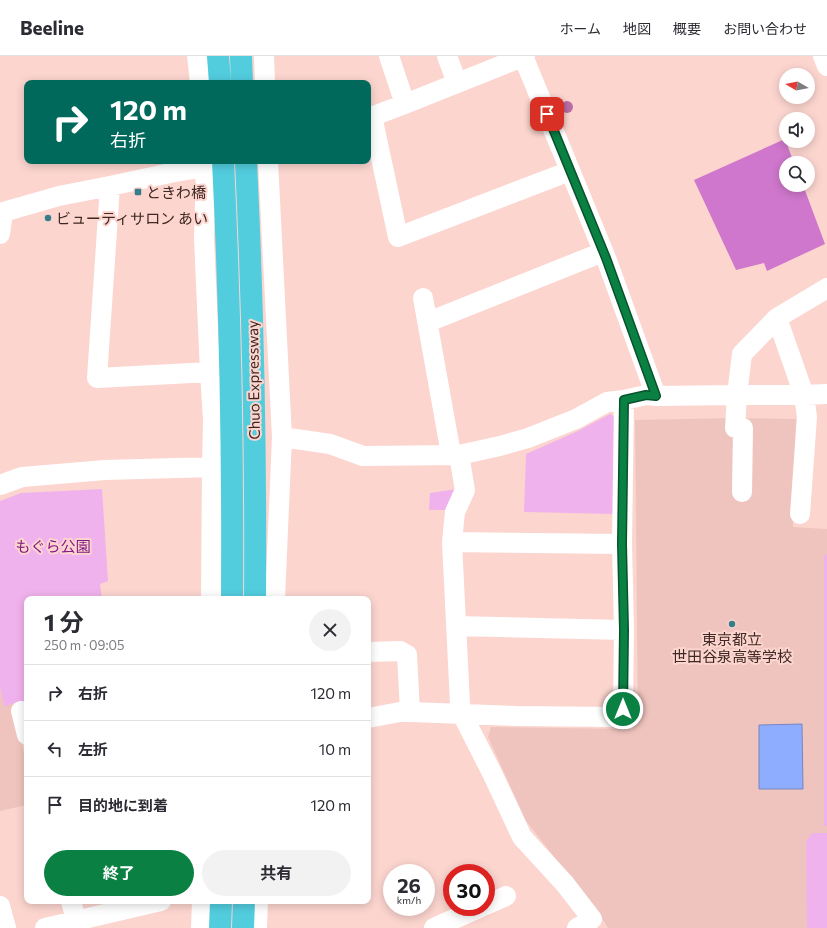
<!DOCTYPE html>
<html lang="ja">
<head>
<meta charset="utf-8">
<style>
  :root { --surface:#fff; --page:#f2f2f3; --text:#2b2b33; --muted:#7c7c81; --line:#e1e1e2; --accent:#0b8043 }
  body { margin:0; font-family:Commissioner,"Noto Sans JP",sans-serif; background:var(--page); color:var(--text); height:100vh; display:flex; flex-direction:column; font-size:15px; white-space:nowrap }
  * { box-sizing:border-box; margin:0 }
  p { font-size:13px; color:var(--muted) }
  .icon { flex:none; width:22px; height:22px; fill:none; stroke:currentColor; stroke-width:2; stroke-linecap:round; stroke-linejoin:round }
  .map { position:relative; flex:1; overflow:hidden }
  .drawer { position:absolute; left:24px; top:540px; width:347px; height:308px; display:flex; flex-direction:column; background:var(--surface); border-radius:8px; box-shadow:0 2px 10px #0003 }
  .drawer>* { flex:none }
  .hud { position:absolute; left:24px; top:24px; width:347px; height:84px; border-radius:8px; box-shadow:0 2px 10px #0003; background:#00695c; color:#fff; overflow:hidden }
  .needle { width:26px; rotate:279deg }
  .tools { position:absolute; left:779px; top:12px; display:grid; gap:8px }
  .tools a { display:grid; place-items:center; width:36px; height:36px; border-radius:50%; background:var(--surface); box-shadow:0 2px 10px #0003; font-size:20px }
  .speed { position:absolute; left:383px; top:808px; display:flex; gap:8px; font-size:20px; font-weight:700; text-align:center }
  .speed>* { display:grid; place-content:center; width:52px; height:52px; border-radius:50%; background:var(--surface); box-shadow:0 2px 10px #0003; line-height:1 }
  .speed small { font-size:10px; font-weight:400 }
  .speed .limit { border:6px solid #d22; background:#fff; color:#111 }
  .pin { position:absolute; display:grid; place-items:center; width:34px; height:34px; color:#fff; margin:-17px; border-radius:8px; box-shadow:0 2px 6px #0006 }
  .me { position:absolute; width:44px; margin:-22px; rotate:0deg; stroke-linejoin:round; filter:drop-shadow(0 0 3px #0008) }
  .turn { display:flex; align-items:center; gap:14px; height:84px; padding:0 20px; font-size:18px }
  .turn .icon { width:52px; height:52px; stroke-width:2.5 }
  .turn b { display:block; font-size:28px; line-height:34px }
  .round { display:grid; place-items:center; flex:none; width:42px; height:42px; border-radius:21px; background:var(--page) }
  .headline { display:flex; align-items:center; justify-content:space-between; height:68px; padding:0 20px }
  h1 { font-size:24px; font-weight:700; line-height:30px }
  .primary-button { display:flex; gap:8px; margin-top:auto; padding:8px 20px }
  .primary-button a { flex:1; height:46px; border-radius:24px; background:var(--accent); color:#fff; font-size:16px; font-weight:700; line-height:46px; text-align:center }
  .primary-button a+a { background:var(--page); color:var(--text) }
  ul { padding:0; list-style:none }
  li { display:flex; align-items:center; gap:12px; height:56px; padding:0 20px; border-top:1px solid var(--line) }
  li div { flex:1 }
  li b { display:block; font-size:15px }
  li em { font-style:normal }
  header { display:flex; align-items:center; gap:24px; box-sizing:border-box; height:56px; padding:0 20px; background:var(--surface); border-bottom:1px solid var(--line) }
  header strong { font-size:19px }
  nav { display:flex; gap:22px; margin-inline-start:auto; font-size:14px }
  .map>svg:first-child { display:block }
  .built { fill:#efc4be }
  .green { fill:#f0b2ec }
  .forest { fill:#cf77cc }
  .water { fill:#8fadff; stroke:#7785bd }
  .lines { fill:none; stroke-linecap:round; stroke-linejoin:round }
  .minor { stroke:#fff; stroke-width:20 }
  .highway { stroke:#52cdde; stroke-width:22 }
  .tree { fill:#ba6da6 }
  .route-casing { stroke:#07532c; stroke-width:10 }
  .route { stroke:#0b8043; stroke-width:7 }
  .poi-dot { fill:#377e88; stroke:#fcd5cf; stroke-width:1.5 }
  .labels { text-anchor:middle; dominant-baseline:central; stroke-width:4; stroke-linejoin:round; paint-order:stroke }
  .poi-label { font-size:15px; fill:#3f2723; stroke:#fcd5cf; text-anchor:start }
  .street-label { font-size:15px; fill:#3f2723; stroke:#fcd5cf }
  .park-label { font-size:15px; fill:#841884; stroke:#fcd5cf }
</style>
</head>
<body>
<header>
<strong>Beeline</strong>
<nav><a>ホーム</a><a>地図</a><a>概要</a><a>お問い合わせ</a></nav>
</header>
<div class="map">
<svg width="827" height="872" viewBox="0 0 827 872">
  <rect width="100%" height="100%" fill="#fcd5cf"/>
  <path class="built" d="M735 362 796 363 793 471 827 473V872H608L602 862 526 765 488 681 491 671 632 673 638 664 635 364Z
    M0 631 4 650 13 647 27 712V749L0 755Z"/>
  <path class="green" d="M610 358 615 361 614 458 524 456 526 398 578 375Z
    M102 433 108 525 100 528 102 543H27V644L4 650 0 631V445L21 437Z
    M457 433 448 454H429L430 437Z
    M824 498 827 499V770H824Z
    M812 777H827V872H807L806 786Z"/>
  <path class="forest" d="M785 83 794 107H786V129H803L825 188 767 215 764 207 736 214 694 124Z"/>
  <path class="water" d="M802 668 803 733H759V669Z"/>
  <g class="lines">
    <path class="minor" d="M197 0 200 27
      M264 0 265 27
      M389 0 405 48
      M447 0 457 27
      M523 0 606 202 656 340
      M823 0 827 10
      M372 60 398 181 570 115
      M368 62 405 48 525 0
      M206 105 204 183 210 316 213 364 212 411 211 543
      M268 105 282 381 275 543
      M110 130 97 322 210 316
      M0 157 59 140 110 130 175 116 206 111 218 107
      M0 178 3 156
      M423 242 451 398
      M428 266 603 196
      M282 381 330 388 363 400 459 399 500 390 528 382 576 363 607 346 624 344 646 339 656 340 737 339H804L827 338
      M459 399 465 434 455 456 452 486 460 648 462 658 492 717 522 781 565 828 592 863 577 872
      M0 429 22 421 105 414 212 411
      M742 436 743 372H735L737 339 742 298 777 262
      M800 458 807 361 804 339 777 262 827 232
      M452 486 622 488
      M456 570 624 574
      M368 596 400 595 407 599 410 656
      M21 655 27 679
      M368 662 400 656H410L516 660 616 661 623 653 624 574 622 488 624 344
      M71 845 76 864
      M486 849 506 840
      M0 850 6 872
      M45 872 161 845
      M201 872 202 845
      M257 872 258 845
      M434 872 481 851"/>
    <path class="highway" d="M218 0 220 27
      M241 0 242 27
      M223 105C230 251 233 397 232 543
      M246 105C253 251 256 397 255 543
      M220 872 221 845
      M243 872 244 845"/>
  </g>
  <circle class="tree" cx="567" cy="51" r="6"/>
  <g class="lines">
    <defs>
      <path id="route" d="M547 58 606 202 656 340 646 339 624 344 622 488 624 574 623 653"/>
    </defs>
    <use href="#route" class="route-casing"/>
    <use href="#route" class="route"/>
  </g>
  <g class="poi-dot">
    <rect x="134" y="132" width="8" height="8" rx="2"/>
    <circle cx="48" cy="162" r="4"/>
    <circle cx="732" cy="568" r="4"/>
  </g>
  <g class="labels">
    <g class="poi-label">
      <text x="146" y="136">ときわ橋</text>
      <text x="56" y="162">ビューティサロン あい</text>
      <text x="732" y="583" text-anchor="middle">東京都立<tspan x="732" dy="17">世田谷泉高等学校</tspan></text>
    </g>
    <g class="street-label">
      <text transform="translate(253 324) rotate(-91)">Chuo Expressway</text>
    </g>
    <g class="park-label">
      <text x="53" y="490">もぐら公園</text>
    </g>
  </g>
</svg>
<div class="tools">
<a><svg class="needle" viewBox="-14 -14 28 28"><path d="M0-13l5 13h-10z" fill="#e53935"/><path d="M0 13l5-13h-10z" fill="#7c7c81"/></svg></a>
<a><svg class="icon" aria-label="sound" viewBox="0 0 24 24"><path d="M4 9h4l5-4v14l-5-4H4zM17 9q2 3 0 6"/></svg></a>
<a><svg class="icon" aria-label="search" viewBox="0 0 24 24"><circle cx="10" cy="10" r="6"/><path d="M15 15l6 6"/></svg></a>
</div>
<div class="speed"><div>26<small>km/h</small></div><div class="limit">30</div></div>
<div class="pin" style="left:547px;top:58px;background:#d93025"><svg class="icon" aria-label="arrive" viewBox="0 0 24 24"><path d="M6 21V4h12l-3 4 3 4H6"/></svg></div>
<svg class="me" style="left:623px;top:653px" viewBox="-20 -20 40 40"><circle r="17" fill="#0b8043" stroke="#fff" stroke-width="3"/><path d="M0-11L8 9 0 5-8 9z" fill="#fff"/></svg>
<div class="hud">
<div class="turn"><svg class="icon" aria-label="right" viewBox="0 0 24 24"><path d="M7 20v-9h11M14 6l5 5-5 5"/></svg><div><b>120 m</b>右折</div></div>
</div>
<section class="drawer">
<div class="headline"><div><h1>1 分</h1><p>250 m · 09:05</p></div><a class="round"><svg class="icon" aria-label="close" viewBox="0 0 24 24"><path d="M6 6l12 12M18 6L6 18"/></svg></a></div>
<ul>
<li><svg class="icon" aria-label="right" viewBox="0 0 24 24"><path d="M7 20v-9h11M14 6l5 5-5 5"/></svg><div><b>右折</b></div><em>120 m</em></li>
<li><svg class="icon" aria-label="left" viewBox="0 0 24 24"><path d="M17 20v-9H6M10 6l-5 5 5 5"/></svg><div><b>左折</b></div><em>10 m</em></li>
<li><svg class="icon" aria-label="arrive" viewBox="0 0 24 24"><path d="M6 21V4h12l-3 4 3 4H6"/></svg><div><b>目的地に到着</b></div><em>120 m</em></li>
</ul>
<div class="primary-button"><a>終了</a><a>共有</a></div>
</section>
</div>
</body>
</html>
